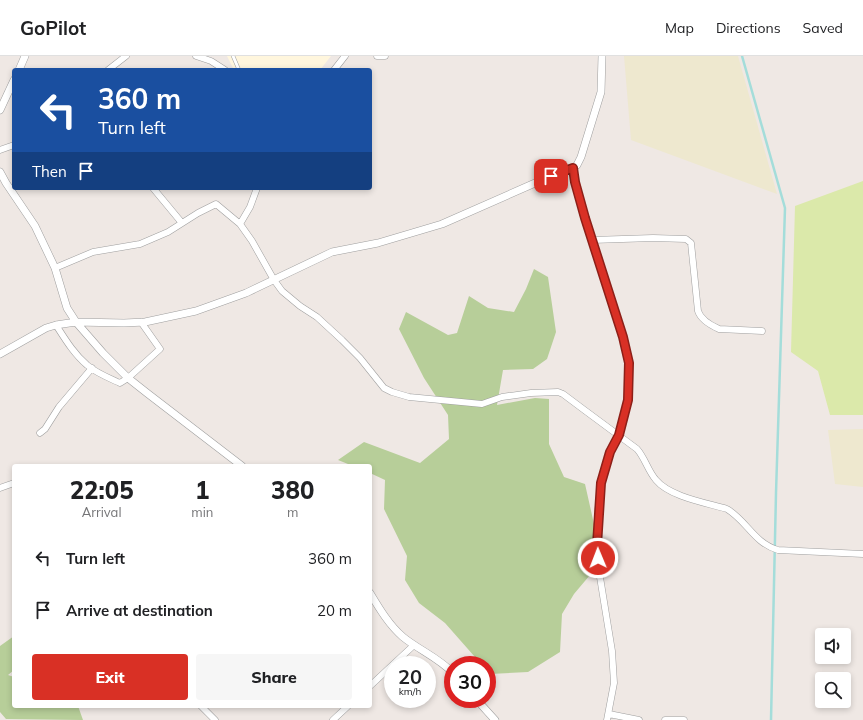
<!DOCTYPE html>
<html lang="en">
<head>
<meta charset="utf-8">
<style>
  :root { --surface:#fff; --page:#f6f6f6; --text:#202124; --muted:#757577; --line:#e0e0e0; --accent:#d93025 }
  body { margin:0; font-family:Mulish,sans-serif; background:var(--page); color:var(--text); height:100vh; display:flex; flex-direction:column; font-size:15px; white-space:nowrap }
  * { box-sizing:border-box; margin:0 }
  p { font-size:13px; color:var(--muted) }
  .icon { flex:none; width:22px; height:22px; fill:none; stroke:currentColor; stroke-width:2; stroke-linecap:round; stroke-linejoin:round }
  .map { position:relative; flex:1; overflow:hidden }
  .details { position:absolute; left:12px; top:408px; width:360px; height:244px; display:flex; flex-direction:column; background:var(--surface); border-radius:4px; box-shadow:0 2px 6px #0003 }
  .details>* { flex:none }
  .top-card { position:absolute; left:12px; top:12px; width:360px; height:122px; border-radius:4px; box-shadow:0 2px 6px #0003; background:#1a4fa0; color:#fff; overflow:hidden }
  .controls { position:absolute; left:815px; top:572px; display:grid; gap:8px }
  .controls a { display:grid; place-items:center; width:36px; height:36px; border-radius:4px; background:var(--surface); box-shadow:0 2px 6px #0003; font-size:20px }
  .speed { position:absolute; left:384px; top:600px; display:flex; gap:8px; font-size:20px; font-weight:700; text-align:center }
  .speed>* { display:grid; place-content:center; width:52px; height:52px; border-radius:50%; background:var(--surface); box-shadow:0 2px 6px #0003; line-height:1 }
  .speed small { font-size:10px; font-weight:400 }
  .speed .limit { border:6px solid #d22; background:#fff; color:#111 }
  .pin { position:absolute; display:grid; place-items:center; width:34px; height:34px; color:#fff; margin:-17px; border-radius:8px; box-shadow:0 2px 6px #0006 }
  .me { position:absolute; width:44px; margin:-22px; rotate:359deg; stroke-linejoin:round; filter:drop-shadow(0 0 3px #0008) }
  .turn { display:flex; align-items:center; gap:14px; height:84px; padding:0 20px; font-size:18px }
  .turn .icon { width:52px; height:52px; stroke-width:2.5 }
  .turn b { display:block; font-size:28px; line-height:34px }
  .then { display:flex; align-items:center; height:38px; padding:0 20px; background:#0003; gap:8px; font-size:15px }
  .eta { display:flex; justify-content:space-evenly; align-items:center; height:68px; text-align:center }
  .eta b { font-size:24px; font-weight:800; line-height:28px }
  .primary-button { display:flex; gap:8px; margin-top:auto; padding:8px 20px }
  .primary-button a { flex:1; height:46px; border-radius:4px; background:var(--accent); color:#fff; font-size:16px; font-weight:800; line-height:46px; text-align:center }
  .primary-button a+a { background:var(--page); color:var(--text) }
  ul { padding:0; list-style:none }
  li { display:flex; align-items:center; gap:12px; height:52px; padding:0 20px }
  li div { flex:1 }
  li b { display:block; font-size:15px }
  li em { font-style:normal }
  header { display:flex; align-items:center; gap:24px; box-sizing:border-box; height:56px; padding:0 20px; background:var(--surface); border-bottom:1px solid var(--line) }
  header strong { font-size:19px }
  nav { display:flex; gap:22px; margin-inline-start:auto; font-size:14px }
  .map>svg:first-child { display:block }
  .education { fill:#fff6dd }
  .farmland { fill:#eee8cf }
  .grass { fill:#dbe9aa }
  .forest { fill:#b7ce99 }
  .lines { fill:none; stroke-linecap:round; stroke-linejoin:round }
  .stream { stroke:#a4ddda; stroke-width:2.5 }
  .service-casing { stroke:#9f9f9f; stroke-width:4 }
  .minor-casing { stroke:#9f9f9f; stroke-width:7 }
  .tertiary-casing { stroke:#9f9f9f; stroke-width:8 }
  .service { stroke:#fff; stroke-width:3 }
  .minor { stroke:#fff; stroke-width:6 }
  .tertiary { stroke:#fff; stroke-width:7 }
  .route-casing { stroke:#8d1f18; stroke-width:10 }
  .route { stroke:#d93025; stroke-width:7 }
</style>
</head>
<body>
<header>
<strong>GoPilot</strong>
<nav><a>Map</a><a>Directions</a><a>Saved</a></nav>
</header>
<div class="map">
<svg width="863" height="664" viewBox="0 0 863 664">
  <rect width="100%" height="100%" fill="#efe8e4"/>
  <path class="education" d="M227 0H331L320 14H234Z"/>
  <path class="farmland" d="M624 0H738L777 138 631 84Z
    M863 373V431L835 428 828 374Z"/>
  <path class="grass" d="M863 125V359H830L818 315 791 296 795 150Z"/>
  <path class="forest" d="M534 213 548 221 556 276 547 303 533 313 503 314 497 349 535 342 549 343V388L564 421 585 428 594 468 590 519 574 538 562 558 560 596 528 616 490 618 487 615V609H482L445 567 419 547 405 524 407 500 384 453 385 424 370 417V410H353L338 404 364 386 420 407 449 383 448 359 424 322 399 273 406 256 448 279 457 277 469 240 488 252 514 256 526 233Z
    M14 580V614L8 619 14 621V650H78L83 664 6 663 0 656V590Z"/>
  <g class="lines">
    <path class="stream" d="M742 0 785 152 776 437 771 664"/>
    <defs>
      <path id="service" d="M233 0 239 14"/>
      <path id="minor" d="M196 0 211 5 225 14
        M377 0H385
        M108 14 126 0
        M334 14 345 0
        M0 94 14 89
        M573 112 575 126 589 174 623 281 629 307 628 344 619 379 610 396 601 427 598 455 599 471 597 489 599 515 612 595 614 627 607 664
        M153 132 182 167
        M240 168 250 151 257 132
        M592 184 653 182 686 183 691 187 698 255C701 264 710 269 719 273L762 275
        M55 212 93 196 140 188 168 176 198 157 216 148 240 168 252 185 274 224 282 235 300 250 317 261 342 284 360 302 384 332 392 336 409 341 482 348 502 341 531 337 558 336 563 338 583 353 637 393C645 402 648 415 656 424 670 441 707 447 727 453 747 465 754 487 778 494L863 498
        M56 269C65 283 74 298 87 309 96 317 109 322 120 327L128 322 160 293 141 266
        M40 377 45 373 59 351 92 312
        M0 432 14 427
        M370 630 414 589
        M201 650 215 664
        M609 658 639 664
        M333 664 348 650
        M665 664H684"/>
      <path id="tertiary" d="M19 14 25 0
        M0 54 14 24
        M0 116 6 127 35 170 55 212 67 252 76 266 103 297 128 322 147 337 242 410
        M0 298 46 272 56 269 76 266 124 267 145 266 196 255 246 237 332 196 378 187 442 168 551 120 573 112 577 109 581 101 601 36 602 0
        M370 537C379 552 389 569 403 581 419 594 439 602 453 617
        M476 643 495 664"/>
    </defs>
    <use href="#service" class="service-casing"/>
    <use href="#minor" class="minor-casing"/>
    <use href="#tertiary" class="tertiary-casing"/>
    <use href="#service" class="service"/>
    <use href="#minor" class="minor"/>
    <use href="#tertiary" class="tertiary"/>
  </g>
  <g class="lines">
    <defs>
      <path id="route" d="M551 120 573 112 575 126 585 162 623 281 629 307 628 344 619 379 610 396 601 427 597 489 598 502"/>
    </defs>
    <use href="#route" class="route-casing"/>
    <use href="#route" class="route"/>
  </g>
</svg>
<div class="controls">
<a><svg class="icon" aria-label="sound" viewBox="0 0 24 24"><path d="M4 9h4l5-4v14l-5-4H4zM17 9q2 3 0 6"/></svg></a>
<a><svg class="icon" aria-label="search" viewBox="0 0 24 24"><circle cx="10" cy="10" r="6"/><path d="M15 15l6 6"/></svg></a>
</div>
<div class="speed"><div>20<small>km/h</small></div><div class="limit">30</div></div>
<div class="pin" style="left:551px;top:120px;background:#d93025"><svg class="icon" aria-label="arrive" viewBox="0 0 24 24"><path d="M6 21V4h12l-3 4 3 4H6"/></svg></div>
<svg class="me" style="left:598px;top:502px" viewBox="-20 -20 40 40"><circle r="17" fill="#d93025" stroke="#fff" stroke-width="3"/><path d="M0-11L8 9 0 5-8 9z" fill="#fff"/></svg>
<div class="top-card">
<div class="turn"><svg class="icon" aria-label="left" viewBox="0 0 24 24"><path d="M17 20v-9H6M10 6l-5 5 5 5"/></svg><div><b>360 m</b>Turn left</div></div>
<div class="then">Then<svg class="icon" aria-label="arrive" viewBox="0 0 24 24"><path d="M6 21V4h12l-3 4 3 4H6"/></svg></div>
</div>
<section class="details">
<div class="eta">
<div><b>22:05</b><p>Arrival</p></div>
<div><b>1</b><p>min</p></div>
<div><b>380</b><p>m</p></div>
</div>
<ul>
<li><svg class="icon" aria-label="left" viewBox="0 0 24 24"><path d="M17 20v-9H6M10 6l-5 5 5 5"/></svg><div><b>Turn left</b></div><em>360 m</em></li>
<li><svg class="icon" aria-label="arrive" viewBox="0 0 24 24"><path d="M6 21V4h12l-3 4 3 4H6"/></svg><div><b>Arrive at destination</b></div><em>20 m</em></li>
</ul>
<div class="primary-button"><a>Exit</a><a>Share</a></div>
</section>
</div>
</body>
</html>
